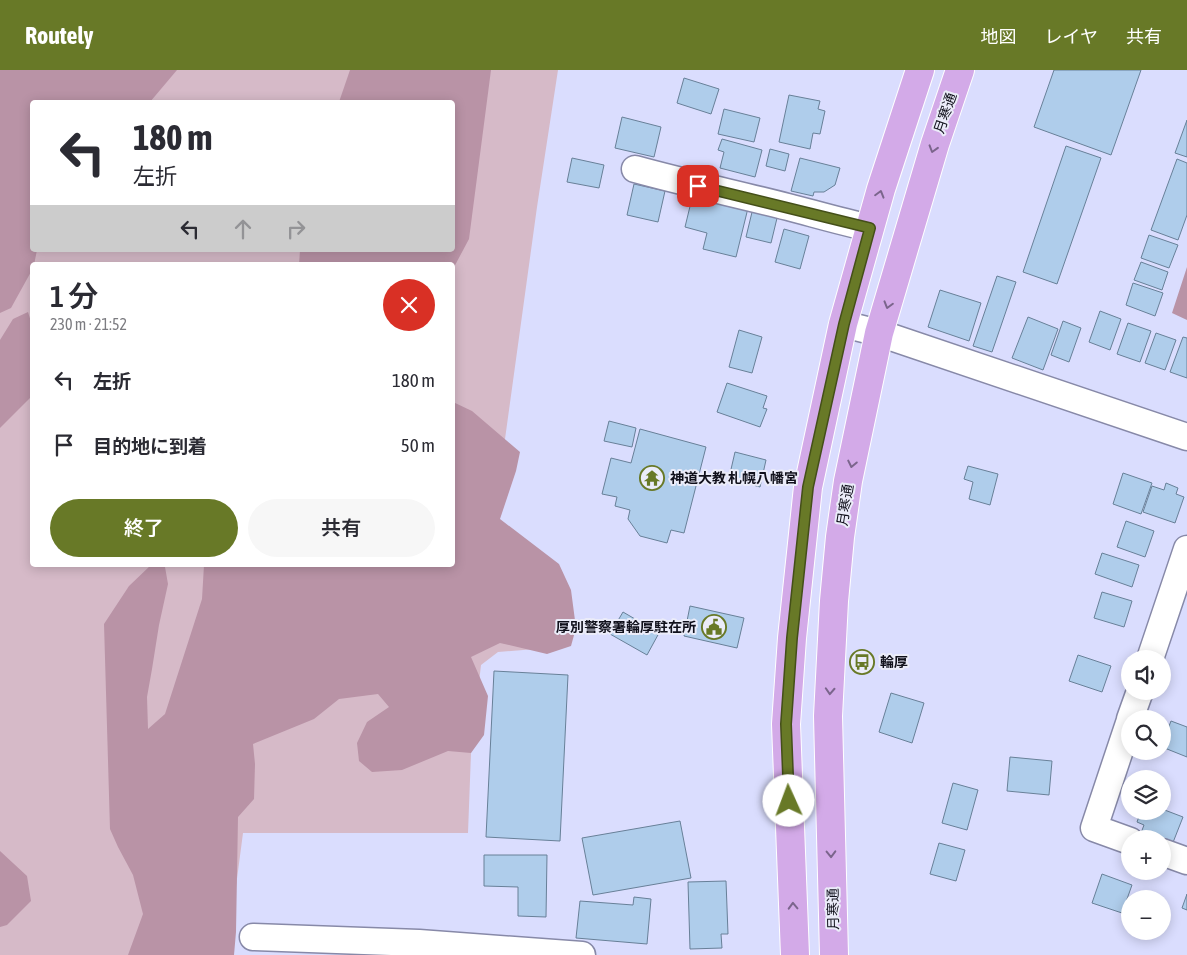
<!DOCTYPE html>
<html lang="ja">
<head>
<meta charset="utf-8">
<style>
  :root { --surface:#fff; --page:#f7f7f7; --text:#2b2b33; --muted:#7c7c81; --accent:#687927 }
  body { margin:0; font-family:"Asap Condensed","Noto Sans JP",sans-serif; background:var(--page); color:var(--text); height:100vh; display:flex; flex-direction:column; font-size:19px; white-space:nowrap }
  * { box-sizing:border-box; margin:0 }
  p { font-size:16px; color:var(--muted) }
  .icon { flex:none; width:28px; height:28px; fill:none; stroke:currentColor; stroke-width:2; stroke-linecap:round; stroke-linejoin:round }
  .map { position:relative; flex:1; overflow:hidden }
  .side { position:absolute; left:30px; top:192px; width:425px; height:305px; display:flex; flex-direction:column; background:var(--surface); border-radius:5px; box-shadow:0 2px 12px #0003 }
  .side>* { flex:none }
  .banner { position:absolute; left:30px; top:30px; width:425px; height:152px; border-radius:5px; box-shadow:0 2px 12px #0003; background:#fff; color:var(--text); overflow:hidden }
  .controls { position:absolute; left:1121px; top:580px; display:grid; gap:10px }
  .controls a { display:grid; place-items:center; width:50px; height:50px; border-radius:50%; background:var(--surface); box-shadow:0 2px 12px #0003; font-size:25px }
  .pin { position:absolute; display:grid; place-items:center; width:42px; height:42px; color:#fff; margin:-21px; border-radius:10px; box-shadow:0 2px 8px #0006 }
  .me { position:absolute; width:55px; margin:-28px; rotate:358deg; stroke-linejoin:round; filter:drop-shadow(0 0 4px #0008) }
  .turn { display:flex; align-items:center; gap:18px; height:105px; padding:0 20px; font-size:22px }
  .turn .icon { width:65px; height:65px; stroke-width:2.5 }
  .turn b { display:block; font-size:35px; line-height:42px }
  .lanes { display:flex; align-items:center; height:48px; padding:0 20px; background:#0003; justify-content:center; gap:25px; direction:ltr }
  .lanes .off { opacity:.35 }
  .round { display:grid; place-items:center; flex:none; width:52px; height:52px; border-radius:26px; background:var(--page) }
  .overview { display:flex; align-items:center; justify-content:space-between; height:85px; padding:0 20px }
  h1 { font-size:30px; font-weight:600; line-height:38px }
  .cta { display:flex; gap:10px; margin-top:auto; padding:10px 20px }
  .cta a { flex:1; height:58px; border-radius:30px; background:var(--accent); color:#fff; font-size:20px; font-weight:600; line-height:58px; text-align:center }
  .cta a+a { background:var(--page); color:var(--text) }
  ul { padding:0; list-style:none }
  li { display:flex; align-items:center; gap:15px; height:65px; padding:0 20px }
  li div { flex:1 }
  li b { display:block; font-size:19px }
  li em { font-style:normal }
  header { display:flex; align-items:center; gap:30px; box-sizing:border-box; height:70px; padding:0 25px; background:var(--accent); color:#fff }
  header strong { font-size:24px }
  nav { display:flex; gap:28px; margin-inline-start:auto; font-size:18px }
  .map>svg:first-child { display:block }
  .green { fill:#d6bac8; fill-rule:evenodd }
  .forest { fill:#b993a6 }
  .building { fill:#afcdeb; stroke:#688098 }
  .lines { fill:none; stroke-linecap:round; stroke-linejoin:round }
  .minor-casing { stroke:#8789a8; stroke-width:29 }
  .trunk-casing { stroke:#fff; stroke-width:30 }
  .minor { stroke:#fff; stroke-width:26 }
  .trunk { stroke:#d3aae8; stroke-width:28 }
  .oneway { stroke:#7b658c }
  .route-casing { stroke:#444f19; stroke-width:12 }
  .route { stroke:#687927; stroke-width:9 }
  .labels { text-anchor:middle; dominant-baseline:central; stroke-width:4; stroke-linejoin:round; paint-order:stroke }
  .street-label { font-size:14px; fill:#10101b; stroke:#ebecf9 }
  .poi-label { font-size:14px; font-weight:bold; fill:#10101b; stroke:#ebecf9; text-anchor:start }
</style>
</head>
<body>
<header>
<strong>Routely</strong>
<nav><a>地図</a><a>レイヤ</a><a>共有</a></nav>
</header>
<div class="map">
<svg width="1187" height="885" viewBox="0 0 1187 885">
  <rect width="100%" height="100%" fill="#daddfe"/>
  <path class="green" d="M0 0H558L537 137 497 427 492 455 560 577 498 582 481 595 471 683 468 763H243L227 885H0ZM32 32H452V180H32ZM32 195H452V495H32Z"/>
  <path class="forest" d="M0 0H177L150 32H32V180H37L34 195H32V200L11 238 0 243Z
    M350 0H491L469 169 453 199 452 195H299L300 180H452V32H339Z
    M1187 197V250L1172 243Z
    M28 242 32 255V326L0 358V270L13 249Z
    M453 332 472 341 520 382 516 401 500 449 559 494 571 520 576 558 571 576 547 584 500 573 471 587 488 626 484 665 471 683 448 681 402 700 372 702 359 691 357 673 367 652 389 637 378 624 339 629 314 649 253 674 255 694 254 729 238 747 236 862 234 885H128L143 844 133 805 118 777 110 759 104 554 129 516 151 495H158L165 497 168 514 159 555 152 599 147 627 148 659 165 644 202 529 204 495H452Z
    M0 781 27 806 31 831 7 855 0 857Z"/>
  <path class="building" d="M1054 0H1141L1111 85 1034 57Z
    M684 8 719 19 711 44 677 33Z
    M789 25 820 31 818 39 825 41 820 64 813 63 810 79 779 72Z
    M724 39 760 48 754 72 718 64Z
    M622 47 661 57 654 87 615 78Z
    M1187 50V87L1175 83Z
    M722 69 762 80 755 107 720 98 724 82 718 80Z
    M1066 76 1101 88 1057 214 1023 202Z
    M770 79 789 84 785 101 766 96Z
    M572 88 604 95 599 118 567 112Z
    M800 88 840 98 835 115 824 122H814L813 126 791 121Z
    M1177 89 1187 93V145L1178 170 1151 160Z
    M634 114 665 121 658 152 627 145Z
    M693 124 748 138 736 187 703 179 707 163 685 157Z
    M753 138 778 144 771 173 746 167Z
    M784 159 809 166 800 199 775 192Z
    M1149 165 1178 175 1169 198 1141 188Z
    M1141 192 1168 202 1162 220 1134 210Z
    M997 206 1016 212 992 282 973 276Z
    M1133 213 1163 223 1155 246 1126 235Z
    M940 220 981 233 969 271 928 257Z
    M1100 241 1121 249 1110 280 1089 272Z
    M1028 247 1058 259 1043 300 1012 288Z
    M1063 251 1081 258 1069 292 1051 285Z
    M1128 253 1151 261 1140 292 1117 284Z
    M739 260 762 267 752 303 729 297Z
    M1156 263 1176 270 1165 300 1145 293Z
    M1183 267 1187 268V308L1170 302Z
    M727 313 767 326 763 338 767 339 760 357 717 342Z
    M609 351 636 358 632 377 604 371Z
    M640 359 706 377 684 463 671 460 667 473 640 466 628 449 630 440 615 436 617 427 602 424 611 388 631 393Z
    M735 382 766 390 760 417 729 408Z
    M968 396 998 404 990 435 969 429 973 412 964 409Z
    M1123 403 1152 413 1141 444 1113 434Z
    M1166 413 1178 418 1176 424 1184 427 1175 453 1143 442 1152 416 1164 420Z
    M1126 451 1154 461 1145 487 1117 477Z
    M1102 483 1139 495 1132 517 1095 504Z
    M1102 522 1132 531 1124 557 1094 548Z
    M690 536 744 548 737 578 684 566Z
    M623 542 659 563 647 585 610 564Z
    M1078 585 1111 596 1102 622 1069 611Z
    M494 601 568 605 560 771 486 767Z
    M891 623 924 633 912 673 879 662Z
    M1171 651 1187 657V687L1162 677V674Z
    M1010 687 1052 691 1049 725 1007 721Z
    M953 713 978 720 967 760 942 753Z
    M1162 739 1183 747 1172 775 1162 771V769H1156L1141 763 1144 755 1137 752 1141 741H1162Z
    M680 751 691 808 593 825 582 768Z
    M939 773 965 780 956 811 930 804Z
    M484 785H547L546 847 518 846V817L484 816Z
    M1102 804 1132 815 1122 843 1092 833Z
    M726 811 728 864H721L722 878 690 879 688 812Z
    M1187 824V840L1182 838Z
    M634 827 651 829 647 874 576 868 580 831 633 835Z"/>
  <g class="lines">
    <defs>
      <path id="minor" d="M635 99C686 113 737 124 788 137 815 144 842 152 870 158
        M843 254 879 263 1187 367
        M1150 589 1187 479
        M1130 649 1140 621
        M1130 650 1094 758 1130 771
        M1162 782 1187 791
        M253 867 419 873 582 885"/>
      <path id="trunk" d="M795 885 786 654 792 568 808 417 843 254 881 119 920 0
        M834 885 828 646 834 531 840 467 848 411 879 263 935 74 960 0"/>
    </defs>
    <use href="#minor" class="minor-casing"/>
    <use href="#trunk" class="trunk-casing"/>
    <use href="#minor" class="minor"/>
    <use href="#trunk" class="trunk"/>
  </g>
  <defs><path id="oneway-chevron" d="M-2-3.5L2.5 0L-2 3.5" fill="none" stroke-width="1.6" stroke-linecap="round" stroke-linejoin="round" transform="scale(1.25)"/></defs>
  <g class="oneway">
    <use href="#oneway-chevron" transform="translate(933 79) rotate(107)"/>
    <use href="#oneway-chevron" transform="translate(880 124) rotate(-74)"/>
    <use href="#oneway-chevron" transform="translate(888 235) rotate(106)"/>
    <use href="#oneway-chevron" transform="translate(852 394) rotate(102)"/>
    <use href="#oneway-chevron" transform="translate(830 621) rotate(93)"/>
    <use href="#oneway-chevron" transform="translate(831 784) rotate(89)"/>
    <use href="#oneway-chevron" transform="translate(793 836) rotate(-92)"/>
  </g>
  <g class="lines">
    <defs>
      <path id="route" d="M698 116 870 158 844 254 808 417 792 568 786 654 789 731"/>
    </defs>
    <use href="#route" class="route-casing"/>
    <use href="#route" class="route"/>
  </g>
  <defs>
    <symbol id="temple-ring" viewBox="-11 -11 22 22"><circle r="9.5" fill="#ebecf9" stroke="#687927" stroke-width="1.5"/><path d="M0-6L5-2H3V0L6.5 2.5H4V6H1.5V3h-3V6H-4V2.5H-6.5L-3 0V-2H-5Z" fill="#687927"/></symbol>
    <symbol id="civic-ring" viewBox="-11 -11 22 22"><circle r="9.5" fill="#ebecf9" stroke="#687927" stroke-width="1.5"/><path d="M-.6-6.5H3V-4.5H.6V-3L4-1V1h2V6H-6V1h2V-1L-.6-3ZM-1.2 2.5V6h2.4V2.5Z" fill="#687927"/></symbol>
    <symbol id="bus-ring" viewBox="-11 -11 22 22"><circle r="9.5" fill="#ebecf9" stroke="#687927" stroke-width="1.5"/><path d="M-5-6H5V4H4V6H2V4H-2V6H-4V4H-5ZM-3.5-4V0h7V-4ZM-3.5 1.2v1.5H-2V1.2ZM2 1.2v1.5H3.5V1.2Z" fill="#687927"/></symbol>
  </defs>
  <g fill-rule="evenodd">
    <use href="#temple-ring" x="638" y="394" width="28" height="28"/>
    <use href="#civic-ring" x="700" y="543" width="28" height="28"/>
    <use href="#bus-ring" x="848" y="578" width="28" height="28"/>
  </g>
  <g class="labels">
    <g class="street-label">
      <text transform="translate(945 43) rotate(-71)">月寒通</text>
      <text transform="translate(845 435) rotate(-81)">月寒通</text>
      <text transform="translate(833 839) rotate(-91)">月寒通</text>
    </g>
    <g class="poi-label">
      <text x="670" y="408">神道大教 札幌八幡宮</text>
      <text x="696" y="557" text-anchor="end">厚別警察署輪厚駐在所</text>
      <text x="880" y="592">輪厚</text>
    </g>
  </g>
</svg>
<div class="controls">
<a><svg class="icon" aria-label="sound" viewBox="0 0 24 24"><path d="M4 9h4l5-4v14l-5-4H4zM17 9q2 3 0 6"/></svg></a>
<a><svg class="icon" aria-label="search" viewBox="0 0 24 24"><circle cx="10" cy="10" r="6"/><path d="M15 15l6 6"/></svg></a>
<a><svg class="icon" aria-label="layers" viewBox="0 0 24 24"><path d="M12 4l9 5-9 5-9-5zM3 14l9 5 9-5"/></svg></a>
<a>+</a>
<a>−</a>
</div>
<div class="pin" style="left:698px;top:116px;background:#d93025"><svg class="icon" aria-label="arrive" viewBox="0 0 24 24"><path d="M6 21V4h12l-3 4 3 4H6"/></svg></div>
<svg class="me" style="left:789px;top:731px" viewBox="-20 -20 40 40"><circle r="19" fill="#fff"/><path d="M0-13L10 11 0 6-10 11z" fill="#687927"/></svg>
<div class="banner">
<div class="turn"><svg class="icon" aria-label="left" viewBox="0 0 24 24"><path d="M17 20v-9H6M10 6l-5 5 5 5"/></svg><div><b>180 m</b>左折</div></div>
<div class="lanes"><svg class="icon" aria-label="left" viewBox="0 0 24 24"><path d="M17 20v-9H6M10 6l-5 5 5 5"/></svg><svg class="icon off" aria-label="ahead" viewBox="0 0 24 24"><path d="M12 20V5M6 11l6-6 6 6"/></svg><svg class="icon off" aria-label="right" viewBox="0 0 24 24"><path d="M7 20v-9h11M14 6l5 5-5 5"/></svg></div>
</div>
<section class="side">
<div class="overview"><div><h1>1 分</h1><p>230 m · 21:52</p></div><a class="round" style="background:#d93025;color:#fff"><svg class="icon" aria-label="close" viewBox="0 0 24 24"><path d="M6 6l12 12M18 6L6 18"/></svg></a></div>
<ul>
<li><svg class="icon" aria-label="left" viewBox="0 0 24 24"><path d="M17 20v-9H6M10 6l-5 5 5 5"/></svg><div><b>左折</b></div><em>180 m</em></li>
<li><svg class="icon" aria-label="arrive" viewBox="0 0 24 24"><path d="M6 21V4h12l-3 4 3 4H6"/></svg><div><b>目的地に到着</b></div><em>50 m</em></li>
</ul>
<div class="cta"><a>終了</a><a>共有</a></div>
</section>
</div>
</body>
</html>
